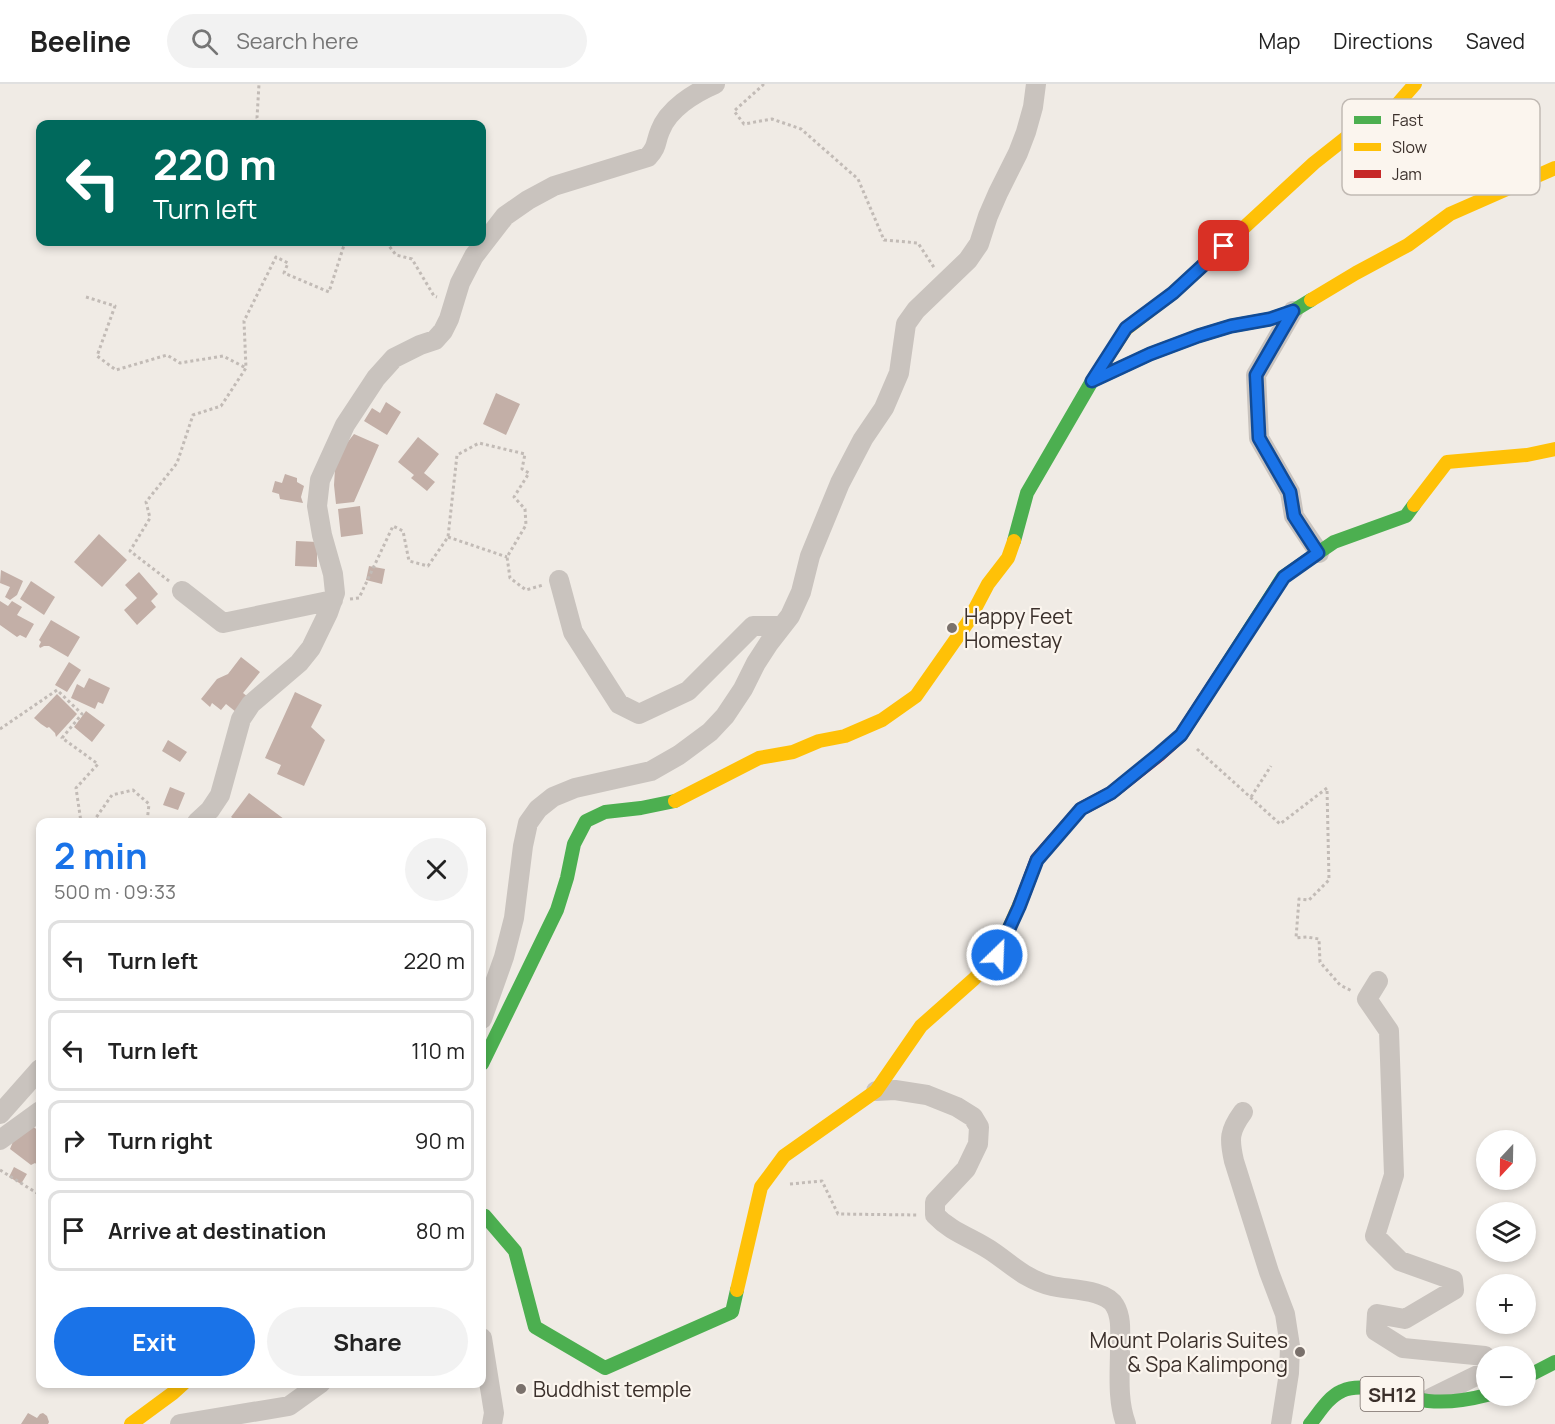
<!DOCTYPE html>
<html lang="en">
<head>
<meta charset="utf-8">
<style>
  :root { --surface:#fff; --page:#f2f2f2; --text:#222; --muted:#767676; --line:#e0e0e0; --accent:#1a73e8 }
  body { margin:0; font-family:Manrope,sans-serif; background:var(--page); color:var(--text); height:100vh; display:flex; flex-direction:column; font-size:22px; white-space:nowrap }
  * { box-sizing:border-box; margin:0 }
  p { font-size:20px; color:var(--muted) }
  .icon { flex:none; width:33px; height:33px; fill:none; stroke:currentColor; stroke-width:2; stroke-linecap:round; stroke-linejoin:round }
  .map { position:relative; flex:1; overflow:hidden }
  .details { position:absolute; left:36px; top:734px; width:450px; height:570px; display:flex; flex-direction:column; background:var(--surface); border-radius:12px; box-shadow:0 3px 9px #0003 }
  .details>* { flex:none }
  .top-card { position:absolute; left:36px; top:36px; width:450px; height:126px; border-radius:12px; box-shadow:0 3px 9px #0003; background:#00695c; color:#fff; overflow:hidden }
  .needle { width:39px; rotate:202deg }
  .controls { position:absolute; left:1476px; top:1046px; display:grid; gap:12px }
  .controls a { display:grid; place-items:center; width:60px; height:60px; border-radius:50%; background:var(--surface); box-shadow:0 3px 9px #0003; font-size:30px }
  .pin { position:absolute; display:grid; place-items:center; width:51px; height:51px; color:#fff; margin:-26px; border-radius:12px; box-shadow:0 3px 9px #0006 }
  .me { position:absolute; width:66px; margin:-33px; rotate:24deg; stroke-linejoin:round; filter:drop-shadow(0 0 4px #0008) }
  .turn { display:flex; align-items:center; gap:21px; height:126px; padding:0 18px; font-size:27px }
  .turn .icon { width:78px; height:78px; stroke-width:2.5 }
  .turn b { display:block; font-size:42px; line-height:51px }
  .round { display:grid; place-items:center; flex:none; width:63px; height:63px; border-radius:32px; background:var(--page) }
  .headline { display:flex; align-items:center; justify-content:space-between; height:102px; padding:0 18px }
  h1 { font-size:36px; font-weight:700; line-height:45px; color:var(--accent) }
  .action { display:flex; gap:12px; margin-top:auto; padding:12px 18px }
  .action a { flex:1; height:69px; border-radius:36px; background:var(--accent); color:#fff; font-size:24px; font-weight:700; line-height:69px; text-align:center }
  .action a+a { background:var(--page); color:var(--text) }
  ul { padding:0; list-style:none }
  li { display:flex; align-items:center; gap:18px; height:81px; margin:0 12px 9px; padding:0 6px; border:3px solid var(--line); border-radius:12px }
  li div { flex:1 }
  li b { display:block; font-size:22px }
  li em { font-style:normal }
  header { display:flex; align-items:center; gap:36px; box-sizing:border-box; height:84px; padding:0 30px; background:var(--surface); border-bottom:2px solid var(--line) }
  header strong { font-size:28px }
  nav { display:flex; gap:33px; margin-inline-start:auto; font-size:21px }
  .search { width:420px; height:54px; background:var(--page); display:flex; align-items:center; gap:15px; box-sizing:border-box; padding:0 21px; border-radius:33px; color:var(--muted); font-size:22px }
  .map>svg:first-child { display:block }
  .building { fill:#c3afa7 }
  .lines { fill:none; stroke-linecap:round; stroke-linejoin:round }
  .path { stroke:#c2bbb6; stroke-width:3; stroke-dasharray:3 3; stroke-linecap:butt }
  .street { stroke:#c9c3be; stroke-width:20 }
  .fast { stroke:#4caf50; stroke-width:14 }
  .slow { stroke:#ffc107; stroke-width:14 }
  .jam { stroke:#c62828; stroke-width:14 }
  .route-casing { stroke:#114b97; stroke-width:15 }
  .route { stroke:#1a73e8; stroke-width:10 }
  .poi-dot { fill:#7a716c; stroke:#fbf5ee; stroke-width:2 }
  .labels { text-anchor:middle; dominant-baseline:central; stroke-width:4.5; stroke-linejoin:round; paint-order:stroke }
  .shield { fill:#fbf5ee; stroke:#756b66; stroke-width:1.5 }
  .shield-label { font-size:20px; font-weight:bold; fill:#3b302b }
  .poi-label { font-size:21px; fill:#3b302b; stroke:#fbf5ee; text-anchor:start }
  .key { fill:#fbf5ee; stroke:#c1bab4; stroke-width:1.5 }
  .key-label { font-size:16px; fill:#3b302b }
</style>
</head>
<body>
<header>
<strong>Beeline</strong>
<div class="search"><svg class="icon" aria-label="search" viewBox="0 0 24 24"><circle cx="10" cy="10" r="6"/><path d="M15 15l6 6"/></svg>Search here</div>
<nav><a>Map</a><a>Directions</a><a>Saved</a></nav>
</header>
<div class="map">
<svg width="1555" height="1340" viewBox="0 0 1555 1340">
  <rect width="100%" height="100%" fill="#f0ebe5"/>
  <path class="building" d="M496 309 520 320 506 351 483 340Z
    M386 318 401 328 387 351 364 337 372 324 380 329Z
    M354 350 379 361 354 418 336 420 334 401 335 385 343 364Z
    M418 353 439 370 424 389 435 398 427 407 411 394 414 391 398 378Z
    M285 390 297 394V398L304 402 301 413 303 419 280 415 279 410 272 408 275 397 282 399Z
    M360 422 363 450 341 453 338 425Z
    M99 450 127 476 102 503 74 478Z
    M296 457 317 458V483L295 482Z
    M369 482 385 485 382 500 366 496Z
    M1 486 23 497 17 511 10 516 5 513 10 503 0 499Z
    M139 488 158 510 151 517 156 523 137 541 124 526 137 514 125 501Z
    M31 497 55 513 44 531 20 515Z
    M0 517 8 522 12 517 22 523 17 531 34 540 26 554 20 551 17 553 0 541Z
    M51 536 80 553 68 573 49 562H44L40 564 39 562 41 558 39 556Z
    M241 573 260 588 243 609 248 613 236 628 226 620 221 626 212 619 210 623 201 615 217 595 228 590Z
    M69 578 81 586 67 608 55 601Z
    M89 594 110 604 103 620 98 618 95 625 71 614 77 600 84 604Z
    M295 608 322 621 311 643 325 656 304 702 277 690 281 681 265 674Z
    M57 610 77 630 56 653 55 649 49 643 47 644 41 640 34 634Z
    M86 627 105 641 92 658 74 643Z
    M168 656 187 668 180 678 162 667Z
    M170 703 185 709 178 726 163 721Z
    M249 709 288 738H238L231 733Z
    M26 1037 40 1048V1083L35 1079 31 1081 10 1065 14 1055Z
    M14 1083 27 1090 21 1100 9 1093Z
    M28 1329 37 1334 40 1330 43 1329 47 1332 49 1338 48 1340H21Z"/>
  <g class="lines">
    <path class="path" d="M762 0 763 1 734 27 744 40 772 35 801 45 858 95 884 156 918 159 935 185
      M259 40 257 34 259 0
      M386 158 396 171 412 175 434 212 437 213
      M86 213 115 222 97 272 116 286 167 271 180 279 223 272 246 284
      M448 453 507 473
      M169 497 130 467 150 434 146 418 177 379 193 331 221 322 246 284 244 237 276 173 288 179 284 189 329 208 345 158
      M350 515 359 514 393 442 403 447 409 477 428 482 448 453 457 371 479 359 525 370 522 385 529 389 514 413 525 425 526 441 507 473 510 494 526 506 543 501
      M0 645 57 606 82 630 62 654 98 680 76 704 81 738
      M1197 665 1280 740 1327 704 1329 796 1309 816 1299 815 1296 854 1307 853 1319 855 1320 878 1340 901 1352 907
      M1251 713 1271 682
      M93 738 112 711 133 706 149 720 147 738
      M0 1086 40 1111
      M790 1100 822 1097 838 1130 918 1131"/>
    <path class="street" d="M1293 227 1256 291 1259 354 1290 408 1294 432 1319 469
      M559 496 573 548 619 620 639 630 688 607 753 542H782
      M182 507 223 539 333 516
      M197 738 210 726 220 711 241 635 251 620 299 579 311 564 328 529 335 509 333 490 322 451 317 422 320 396 345 341 376 294 394 274 420 261 435 256 443 247 449 235 460 199 474 172 505 132 528 116 554 102 648 73C658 62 655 59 660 47 668 25 694 9 715 0
      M1378 897 1367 915 1389 947 1394 1091 1375 1152 1400 1177 1453 1196 1454 1206 1405 1235 1377 1230 1376 1247 1403 1264 1485 1272 1486 1287 1431 1314
      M482 935 504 873 514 834 523 762 528 739 538 725 553 713 575 704 651 687 679 671 710 648 725 632 743 605 756 579 769 559 790 532 801 508 810 472 840 399 863 355 884 324 899 289 906 240 916 226 968 176 979 160 988 132 998 109 1018 69 1026 48 1033 23 1036 0
      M876 1007 895 1006 927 1011 957 1023 973 1033 979 1043 978 1060 966 1085 935 1118V1131C952 1149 973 1154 993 1168 1012 1181 1028 1197 1052 1202 1069 1206 1106 1205 1115 1222 1122 1234 1120 1250 1120 1263 1120 1289 1117 1316 1126 1340
      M1243 1028C1229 1047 1229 1055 1234 1077L1269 1188 1285 1230 1290 1262 1289 1289 1281 1340
      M0 1030 40 985
      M0 1056 40 1027
      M482 1254 494 1329 492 1340
      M180 1340 289 1322 321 1299"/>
    <path class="fast" d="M1014 457 1027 409 1092 297 1150 270 1198 252 1231 242 1270 235 1293 227 1311 216
      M1218 594 1283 493 1334 458 1406 432 1414 421
      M482 980 557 826 567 794 574 760 586 737 605 728 641 724 675 717
      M482 1131 485 1132 515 1167 535 1243 605 1284 732 1228 737 1206
      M1526 1293 1555 1278
      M1310 1340C1319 1329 1328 1313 1342 1307 1366 1296 1402 1314 1428 1317 1448 1319 1468 1316 1487 1311"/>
    <path class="slow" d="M1311 216 1356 189 1408 161 1450 130 1555 84
      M1092 297 1126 245 1173 209 1314 79 1357 45 1394 24 1415 0
      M1414 421 1447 378 1527 371 1555 365
      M675 717 759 674 793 668 819 657 845 652 882 636 916 612 968 538 988 500 1008 474 1014 457
      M737 1206 761 1103 784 1072 876 1007 921 942 974 895 997 871 1024 810
      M131 1340 173 1309 184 1299"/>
    <path class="jam" d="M1024 810 1037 775 1081 725 1111 709 1159 671 1181 651 1218 594"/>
  </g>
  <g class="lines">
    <defs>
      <path id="route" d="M997 871 1019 823 1037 776 1081 725 1111 709 1159 670 1181 651 1284 493 1318 469 1294 432 1290 408 1259 354 1256 291 1293 227 1270 235 1231 242 1198 252 1150 270 1092 297 1126 244 1173 209 1224 162"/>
    </defs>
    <use href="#route" class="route-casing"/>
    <use href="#route" class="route"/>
  </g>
  <g class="poi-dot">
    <circle cx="952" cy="544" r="6"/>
    <circle cx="1300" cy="1268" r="6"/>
    <circle cx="521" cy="1305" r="6"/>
  </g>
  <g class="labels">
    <rect class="shield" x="1360.5" y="1293" width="63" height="34" rx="4.5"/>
    <g class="shield-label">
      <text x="1392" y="1310">SH12</text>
    </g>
    <g class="poi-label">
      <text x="964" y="532">Happy Feet<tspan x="964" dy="24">Homestay</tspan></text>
      <text x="1288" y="1256" text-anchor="end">Mount Polaris Suites<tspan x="1288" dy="24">&amp; Spa Kalimpong</tspan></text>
      <text x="533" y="1305">Buddhist temple</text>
    </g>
  </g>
  <rect x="1342" y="15" width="198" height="96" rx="9" class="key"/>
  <rect x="1354" y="32" width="27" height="8" fill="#4caf50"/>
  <rect x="1354" y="59" width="27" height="8" fill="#ffc107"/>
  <rect x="1354" y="86" width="27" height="8" fill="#c62828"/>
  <g class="key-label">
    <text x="1392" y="42">Fast</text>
    <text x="1392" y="69">Slow</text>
    <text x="1392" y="96">Jam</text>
  </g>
</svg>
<div class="controls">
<a><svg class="needle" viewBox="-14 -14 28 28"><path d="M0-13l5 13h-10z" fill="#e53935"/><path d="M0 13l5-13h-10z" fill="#767676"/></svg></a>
<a><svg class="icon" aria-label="layers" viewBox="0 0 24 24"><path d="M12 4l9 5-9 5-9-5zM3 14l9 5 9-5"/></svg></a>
<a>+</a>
<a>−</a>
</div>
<div class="pin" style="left:1224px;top:162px;background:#d93025"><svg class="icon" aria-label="arrive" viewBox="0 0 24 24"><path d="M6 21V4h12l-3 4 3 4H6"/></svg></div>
<svg class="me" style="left:997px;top:871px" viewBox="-20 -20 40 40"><circle r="17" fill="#1a73e8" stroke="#fff" stroke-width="3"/><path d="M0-11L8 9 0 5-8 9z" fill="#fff"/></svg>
<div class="top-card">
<div class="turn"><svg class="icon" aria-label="left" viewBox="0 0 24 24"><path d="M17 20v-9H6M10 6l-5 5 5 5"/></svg><div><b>220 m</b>Turn left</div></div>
</div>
<section class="details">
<div class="headline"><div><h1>2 min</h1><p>500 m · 09:33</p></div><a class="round"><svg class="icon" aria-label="close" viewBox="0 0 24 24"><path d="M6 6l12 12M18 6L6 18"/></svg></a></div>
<ul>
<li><svg class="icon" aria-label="left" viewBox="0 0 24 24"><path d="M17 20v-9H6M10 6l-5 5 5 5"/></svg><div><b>Turn left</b></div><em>220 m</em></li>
<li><svg class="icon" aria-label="left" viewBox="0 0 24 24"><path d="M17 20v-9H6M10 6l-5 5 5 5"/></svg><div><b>Turn left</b></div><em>110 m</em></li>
<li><svg class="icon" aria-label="right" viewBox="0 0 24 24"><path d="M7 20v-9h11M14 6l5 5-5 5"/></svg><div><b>Turn right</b></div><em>90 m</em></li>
<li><svg class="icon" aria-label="arrive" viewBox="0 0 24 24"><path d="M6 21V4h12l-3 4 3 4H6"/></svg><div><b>Arrive at destination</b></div><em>80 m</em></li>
</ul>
<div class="action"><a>Exit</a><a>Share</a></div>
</section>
</div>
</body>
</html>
